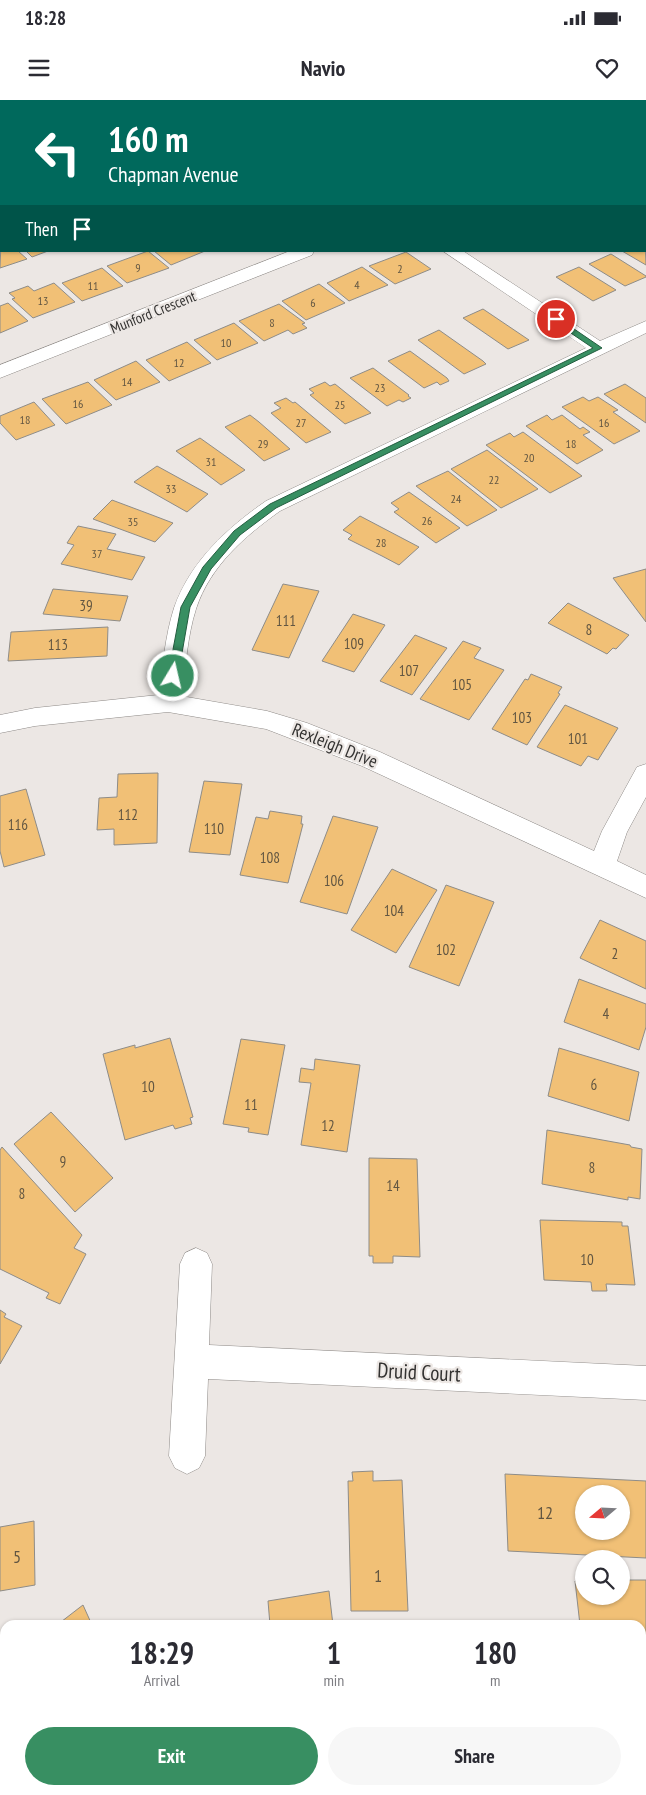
<!DOCTYPE html>
<html lang="en">
<head>
<meta charset="utf-8">
<style>
  :root { --surface:#fff; --page:#f7f7f7; --text:#2b2b33; --muted:#7c7c81; --accent:#388f62 }
  body { margin:0; font-family:"PT Sans Narrow",sans-serif; background:var(--page); color:var(--text); height:100vh; display:flex; flex-direction:column; font-size:19px; white-space:nowrap }
  * { box-sizing:border-box; margin:0 }
  p { font-size:16px; color:var(--muted) }
  .icon { flex:none; width:28px; height:28px; fill:none; stroke:currentColor; stroke-width:2; stroke-linecap:round; stroke-linejoin:round }
  .map { position:relative; flex:1; overflow:hidden }
  .drawer { position:absolute; left:0px; top:1520px; width:646px; height:175px; display:flex; flex-direction:column; background:var(--surface); border-radius:15px 15px 0 0; box-shadow:0 1px 4px #0004 }
  .drawer>* { flex:none }
  .hud { position:absolute; left:0px; top:0px; width:646px; height:152px; box-shadow:0 1px 4px #0004; background:#00695c; color:#fff; overflow:hidden }
  .needle { width:32px; rotate:251deg }
  .fabs { position:absolute; left:575px; top:1385px; display:grid; gap:10px }
  .fabs a { display:grid; place-items:center; width:55px; height:55px; border-radius:50%; background:var(--surface); box-shadow:0 1px 4px #0004; font-size:25px }
  .pin { position:absolute; display:grid; place-items:center; width:42px; height:42px; color:#fff; margin:-21px; border:2px solid #fff; border-radius:50%; box-shadow:0 1px 5px #0007 }
  .me { position:absolute; width:55px; margin:-28px; rotate:9deg; stroke-linejoin:round; filter:drop-shadow(0 0 4px #0008) }
  .turn { display:flex; align-items:center; gap:18px; height:105px; padding:0 25px; font-size:22px }
  .turn .icon { width:65px; height:65px; stroke-width:2.5 }
  .turn b { display:block; font-size:35px; line-height:42px }
  .then { display:flex; align-items:center; height:48px; padding:0 25px; background:#0003; gap:10px; font-size:19px }
  .eta { display:flex; justify-content:space-evenly; align-items:center; height:85px; text-align:center }
  .eta b { font-size:30px; font-weight:600; line-height:35px }
  .primary-button { display:flex; gap:10px; margin-top:auto; padding:10px 25px }
  .primary-button a { flex:1; height:58px; border-radius:30px; background:var(--accent); color:#fff; font-size:20px; font-weight:600; line-height:58px; text-align:center }
  .primary-button a+a { background:var(--page); color:var(--text) }
  .status { display:flex; justify-content:space-between; align-items:center; height:35px; padding:0 25px; background:var(--surface); direction:ltr }
  .status svg { height:14px; fill:currentColor }
  header { display:flex; justify-content:space-between; align-items:center; height:65px; padding:0 25px; background:var(--surface); font-size:22px; font-weight:600 }
  .map>svg:first-child { display:block }
  .green { fill:#f9c9cc }
  .building { fill:#f1c076; stroke:#8e8c88; fill-rule:evenodd }
  .lines { fill:none; stroke-linecap:round; stroke-linejoin:round }
  .street-casing { stroke:#8e8a87; stroke-width:1 }
  .path { stroke:#8e8b89; stroke-width:2; stroke-dasharray:2.5 2.5; stroke-linecap:butt }
  .street { fill:#fff; fill-rule:evenodd }
  .route { fill:#388f62; stroke:#245d40 }
  .labels { text-anchor:middle; dominant-baseline:central; stroke-width:4.5; stroke-linejoin:round; paint-order:stroke }
  .far-number-label { font-size:12px; fill:#625642 }
  .far-street-label { font-size:15px; fill:#333231; stroke:#ece7e4 }
  .number-label { font-size:15px; fill:#625642 }
  .street-label { font-size:18px; fill:#333231; stroke:#ece7e4 }
  .near-number-label { font-size:18px; fill:#625642 }
  .near-street-label { font-size:21px; fill:#333231; stroke:#ece7e4 }
</style>
</head>
<body>
<div class="status"><b>18:28</b><svg viewBox="0 0 49 12"><path d="M0 12V9h3v3zM5 12V6h3v6zM10 12V3h3v9zM15 12V0h3v12zM26 1h20v11H26zM47 4h2v5h-2z"/></svg></div>
<header><svg class="icon" aria-label="menu" viewBox="0 0 24 24"><path d="M4 6h16M4 12h16M4 18h16"/></svg>Navio<svg class="icon" aria-label="heart" viewBox="0 0 24 24"><path d="M12 20l-8-8c-3-5 5-10 8-4 3-6 11-1 8 4z"/></svg></header>
<div class="map">
<svg width="646" height="1695" viewBox="0 0 646 1695">
  <rect width="100%" height="100%" fill="#ece7e4"/>
  <path class="green" d="M0 0H140L1 1 0 44Z"/>
  <path class="building" d="M431 0H481L483 1H427Z
    M1 143V151H18L27 159 0 168Z
    M645 143 646 165 622 151H645Z
    M26 151H48L32 157Z
    M148 151 169 168 127 183 107 166Z
    M154 151H205L171 165Z
    M406 152 431 169 395 184 369 166Z
    M611 154 646 176V177L625 186 589 164Z
    M362 167 388 185 349 201 327 183Z
    M579 167 616 190 593 201 556 177Z
    M102 168 123 186 82 201 62 183Z
    M54 183 75 202 33 218 12 199 15 198 9 193 28 186 34 191Z
    M319 184 345 203 306 220 282 201Z
    M8 203 28 221 0 233V206Z
    M279 204 305 223 302 224 307 228 293 234 288 230 264 241 239 221Z
    M483 209 529 240 508 249 463 218Z
    M234 223 258 243 217 260 194 240Z
    M439 230 483 261 486 264 464 274 418 240Z
    M187 242 211 263 169 281 146 260Z
    M410 251 447 278 449 281 440 285 437 282 424 288 388 261Z
    M136 261 160 282 116 300 94 280Z
    M373 268 409 295 408 296 411 298 403 302 399 300 387 306 350 278Z
    M88 282 112 305 66 324 42 299Z
    M325 282 330 286 335 284 371 313 345 324 310 295 314 293 309 289Z
    M625 284 646 298V323L604 294Z
    M583 297 589 301 598 297 618 310 613 312 640 331 614 344 562 307Z
    M286 298 293 303 295 302 331 332 306 343 271 313 281 308 274 303Z
    M34 302 55 325 16 340 0 323V316Z
    M250 315 259 322 290 349 264 361 225 327Z
    M547 315 552 320 562 315 580 329 583 327 590 332 583 335 603 350 577 364 526 326Z
    M523 332 574 370 582 376 550 393 486 345 510 333 514 337Z
    M200 338 245 370 221 385 176 351Z
    M487 350 538 389 501 408 451 369Z
    M157 366 208 394 187 412 134 382Z
    M448 371 497 410 467 426 416 386Z
    M409 392 460 428 436 443 394 412 399 409 391 403Z
    M112 400 152 415 173 423 155 442 93 419Z
    M360 416 419 447 399 465 382 456 348 439 352 435 343 430Z
    M78 426 116 434 107 449 145 457 132 480 61 464 74 445 67 443Z
    M646 469V522L613 478Z
    M283 484 319 491 289 558 252 550Z
    M53 489 96 493 128 496 120 521 43 514Z
    M568 503 629 535 616 549 613 548 607 554 548 523Z
    M353 514 385 525 354 572 322 561Z
    M108 527 107 556 8 561 11 532Z
    M415 535 447 548 412 595 380 581Z
    M463 541 481 548 474 558 504 570 469 620 420 599Z
    M531 574 562 587 558 593 560 594 527 645 492 629 525 579 528 580Z
    M565 605 618 628 598 660 588 656 581 666 537 647Z
    M158 673 157 743 114 745V729L97 730 99 698 117 697 118 674Z
    M204 681 242 684 230 755 189 752Z
    M26 689 45 755 4 767 0 751V696Z
    M270 711 302 716 301 724H303L288 783 240 775 256 717 268 719Z
    M333 716 378 727 347 814 300 802Z
    M392 769 437 790 396 853 351 830Z
    M446 785 494 802 459 886 409 867Z
    M600 820 646 841V889L580 858Z
    M579 879 646 904V927L639 950 564 922Z
    M170 938 193 1017 190 1018 192 1024 175 1029 173 1025 125 1040 103 954 135 945V948Z
    M241 939 285 945 268 1035 248 1032 249 1028 223 1024Z
    M559 948 639 972 629 1021 548 996Z
    M315 959 360 965 347 1052 301 1045 311 983 299 982 301 968 314 970Z
    M51 1012 113 1078 75 1112 14 1044Z
    M547 1030 630 1045 631 1047 642 1049 640 1099 628 1097V1100L542 1084Z
    M2 1047 82 1135 74 1148 86 1154 60 1204 46 1198 49 1193 0 1169V1050Z
    M369 1058 417 1059 420 1157 393 1156V1163H373V1156H369Z
    M540 1120 622 1122V1126H628L635 1185 606 1184 607 1191H592L591 1182 544 1180Z
    M0 1210 6 1214 4 1217 22 1226 0 1264Z
    M373 1371V1381L402 1380 408 1511H351L348 1381H353L352 1372Z
    M505 1374 646 1381V1458L508 1451ZM584 1394H621V1431H584Z
    M34 1421 35 1485 0 1491V1427Z
    M621 1480H646V1579L642 1580 641 1574V1525H580L575 1481H584V1496H621Z
    M329 1491 333 1525H270L268 1501Z
    M83 1505 92 1525H57L79 1508Z
    M5 1564V1646L1 1650 0 1568Z
    M641 1602H646V1679L641 1680Z
    M124 1690H169L167 1695H131Z"/>
  <g class="lines">
    <defs>
      <path id="street" d="M213 0H229V1H214Z
        M524 0H541V1H525Z
        M0 106H1V116H0Z
        M290 151H314L312 155 0 278V265Z
        M443 151H463L600 241 646 221V233L280 411C245 436 210 466 196 509 187 537 186 567 181 596L267 611 307 623 380 652 594 751 602 731 637 667 646 664V697L627 732 617 761 646 775V798L362 666 266 629 168 612 35 626 0 633V615L35 608 158 595C163 566 165 536 174 508 190 462 227 428 266 401L586 248Z
        M196 1148 207 1153 212 1164 209 1245 646 1266V1300L208 1279 205 1356 199 1368 187 1374 175 1368 169 1356 180 1164 185 1153Z"/>
    </defs>
    <use href="#street" class="street-casing"/>
    <path class="path" d="M13 0 15 1
      M115 1 117 0"/>
    <use href="#street" class="street"/>
  </g>
  <path class="route" d="M553 218H558L602 248 276 408 240 435 211 469 190 507 178 576 176 579H170L168 576 181 507 203 467 234 431 270 404 593 248 553 221Z"/>
  <g class="labels">
    <g class="far-number-label">
      <text x="138" y="167">9</text>
      <text x="400" y="168">2</text>
      <text x="357" y="184">4</text>
      <text x="93" y="185">11</text>
      <text x="43" y="200">13</text>
      <text x="313" y="202">6</text>
      <text x="272" y="222">8</text>
      <text x="226" y="242">10</text>
      <text x="179" y="262">12</text>
      <text x="127" y="281">14</text>
      <text x="380" y="287">23</text>
      <text x="78" y="303">16</text>
      <text x="340" y="304">25</text>
      <text x="25" y="319">18</text>
      <text x="301" y="322">27</text>
      <text x="604" y="322">16</text>
      <text x="263" y="343">29</text>
      <text x="571" y="343">18</text>
      <text x="529" y="357">20</text>
      <text x="211" y="361">31</text>
      <text x="494" y="379">22</text>
      <text x="171" y="388">33</text>
      <text x="456" y="398">24</text>
      <text x="427" y="420">26</text>
      <text x="133" y="421">35</text>
      <text x="381" y="442">28</text>
      <text x="97" y="453">37</text>
    </g>
    <g class="far-street-label">
      <text transform="translate(153 212) rotate(-22)">Munford Crescent</text>
    </g>
    <g class="number-label">
      <text x="86" y="505">39</text>
      <text x="286" y="520">111</text>
      <text x="589" y="529">8</text>
      <text x="354" y="543">109</text>
      <text x="58" y="544">113</text>
      <text x="409" y="570">107</text>
      <text x="462" y="584">105</text>
      <text x="522" y="617">103</text>
      <text x="578" y="638">101</text>
      <text x="128" y="714">112</text>
      <text x="18" y="724">116</text>
      <text x="214" y="728">110</text>
      <text x="270" y="757">108</text>
      <text x="334" y="780">106</text>
      <text x="394" y="810">104</text>
      <text x="446" y="849">102</text>
      <text x="615" y="853">2</text>
      <text x="606" y="913">4</text>
      <text x="594" y="984">6</text>
      <text x="148" y="986">10</text>
      <text x="251" y="1004">11</text>
      <text x="328" y="1025">12</text>
      <text x="63" y="1061">9</text>
      <text x="592" y="1067">8</text>
      <text x="393" y="1085">14</text>
      <text x="22" y="1093">8</text>
      <text x="587" y="1159">10</text>
    </g>
    <g class="street-label">
      <text transform="translate(335 645) rotate(22)">Rexleigh Drive</text>
    </g>
    <g class="near-number-label">
      <text x="545" y="1412">12</text>
      <text x="17" y="1456">5</text>
      <text x="378" y="1475">1</text>
    </g>
    <g class="near-street-label">
      <text transform="translate(419 1272) rotate(3)">Druid Court</text>
    </g>
  </g>
</svg>
<div class="fabs">
<a><svg class="needle" viewBox="-14 -14 28 28"><path d="M0-13l5 13h-10z" fill="#e53935"/><path d="M0 13l5-13h-10z" fill="#7c7c81"/></svg></a>
<a><svg class="icon" aria-label="search" viewBox="0 0 24 24"><circle cx="10" cy="10" r="6"/><path d="M15 15l6 6"/></svg></a>
</div>
<div class="pin" style="left:556px;top:219px;background:#d93025"><svg class="icon" aria-label="arrive" viewBox="0 0 24 24"><path d="M6 21V4h12l-3 4 3 4H6"/></svg></div>
<svg class="me" style="left:173px;top:576px" viewBox="-20 -20 40 40"><circle r="17" fill="#388f62" stroke="#fff" stroke-width="3"/><path d="M0-11L8 9 0 5-8 9z" fill="#fff"/></svg>
<div class="hud">
<div class="turn"><svg class="icon" aria-label="left" viewBox="0 0 24 24"><path d="M17 20v-9H6M10 6l-5 5 5 5"/></svg><div><b>160 m</b>Chapman Avenue</div></div>
<div class="then">Then<svg class="icon" aria-label="arrive" viewBox="0 0 24 24"><path d="M6 21V4h12l-3 4 3 4H6"/></svg></div>
</div>
<section class="drawer">
<div class="eta">
<div><b>18:29</b><p>Arrival</p></div>
<div><b>1</b><p>min</p></div>
<div><b>180</b><p>m</p></div>
</div>
<div class="primary-button"><a>Exit</a><a>Share</a></div>
</section>
</div>
</body>
</html>
